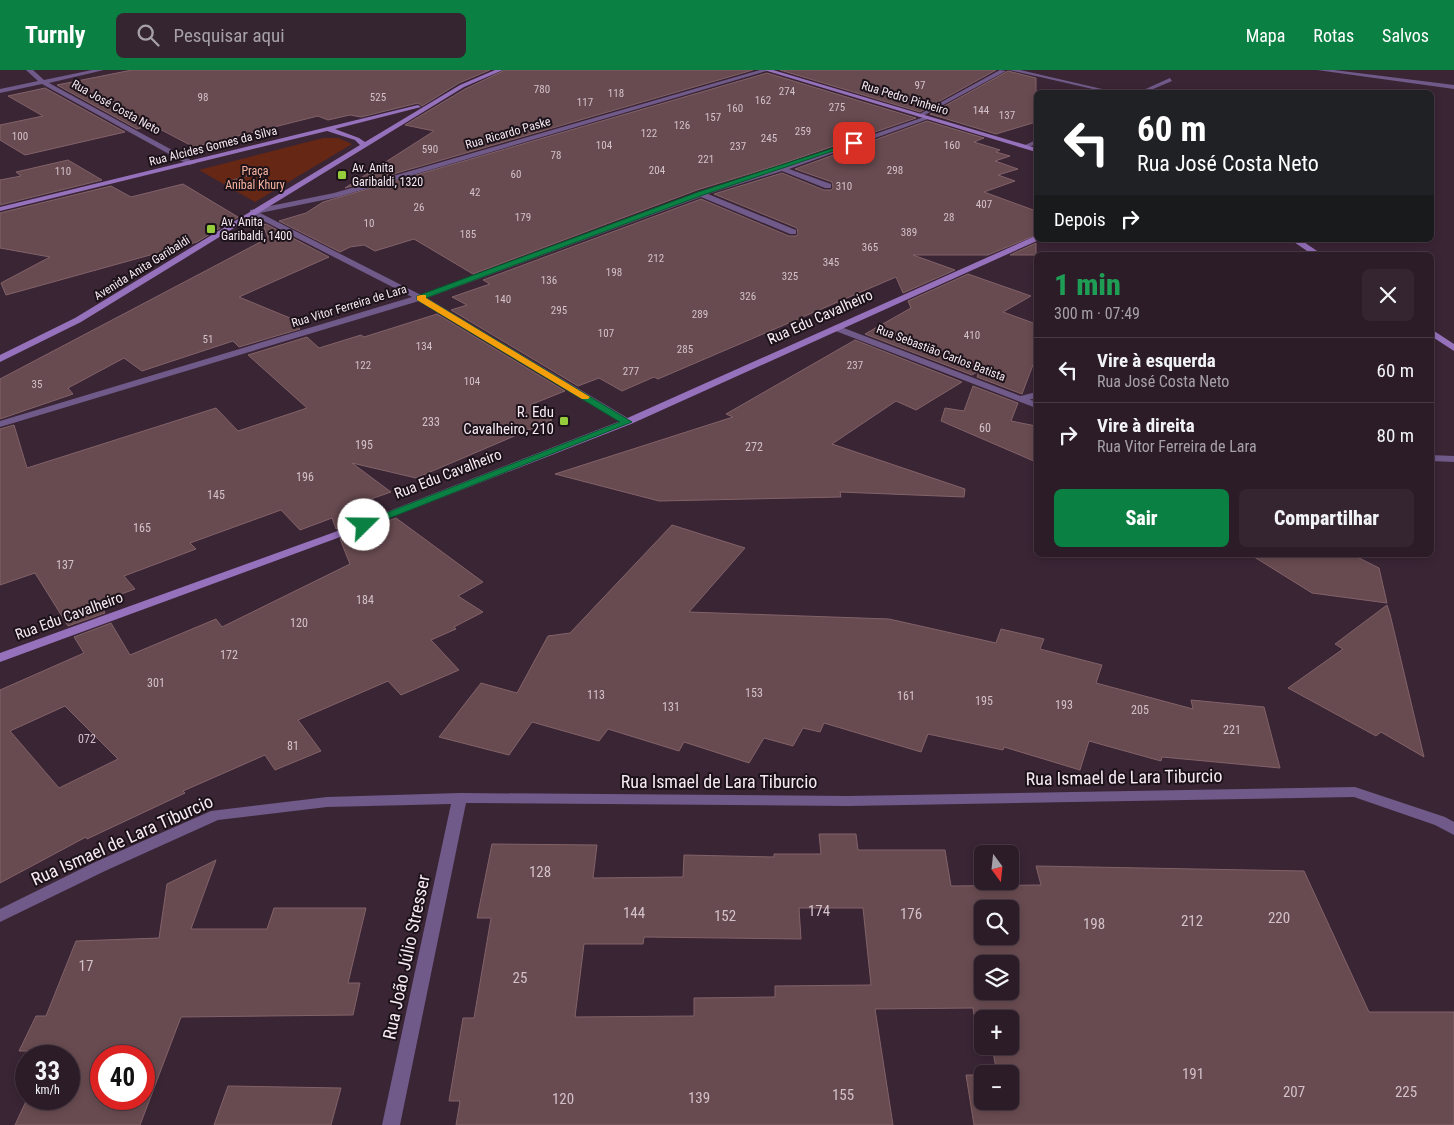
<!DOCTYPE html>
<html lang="pt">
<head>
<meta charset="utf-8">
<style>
  :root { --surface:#2c1c28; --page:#342530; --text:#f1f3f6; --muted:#a6a1a8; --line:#483a45; --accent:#0b8043 }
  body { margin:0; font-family:"Roboto Condensed",sans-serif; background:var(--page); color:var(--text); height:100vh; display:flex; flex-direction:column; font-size:19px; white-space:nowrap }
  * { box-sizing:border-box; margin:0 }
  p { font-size:16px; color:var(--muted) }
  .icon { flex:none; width:28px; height:28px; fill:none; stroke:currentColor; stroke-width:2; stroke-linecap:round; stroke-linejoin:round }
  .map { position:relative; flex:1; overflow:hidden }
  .side { position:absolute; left:1034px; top:182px; width:400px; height:305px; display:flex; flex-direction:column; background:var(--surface); border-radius:8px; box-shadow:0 2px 8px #0003,0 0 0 1px var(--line) }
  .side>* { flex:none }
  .hud { position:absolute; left:1034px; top:20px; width:400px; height:152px; border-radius:8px; box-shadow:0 2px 8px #0003,0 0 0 1px var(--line); background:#202124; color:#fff; overflow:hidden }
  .needle { width:32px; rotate:165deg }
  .controls { position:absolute; left:974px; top:775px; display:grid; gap:10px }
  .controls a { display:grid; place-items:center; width:45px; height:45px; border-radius:8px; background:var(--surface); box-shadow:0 2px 8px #0003,0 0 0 1px var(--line); font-size:25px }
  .speed { position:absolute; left:15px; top:975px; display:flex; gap:10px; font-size:25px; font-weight:700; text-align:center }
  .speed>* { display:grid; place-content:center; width:65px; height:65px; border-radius:50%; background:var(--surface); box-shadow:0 2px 8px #0003,0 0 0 1px var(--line); line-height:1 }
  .speed small { font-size:12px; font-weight:400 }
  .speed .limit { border:8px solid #d22; background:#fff; color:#111 }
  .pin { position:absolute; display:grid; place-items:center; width:42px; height:42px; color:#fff; margin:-21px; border-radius:10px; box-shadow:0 2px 8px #0006 }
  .me { position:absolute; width:55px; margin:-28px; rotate:68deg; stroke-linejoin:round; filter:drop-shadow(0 0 4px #0008) }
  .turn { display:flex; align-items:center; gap:18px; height:105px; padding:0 20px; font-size:22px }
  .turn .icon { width:65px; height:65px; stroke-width:2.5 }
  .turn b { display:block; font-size:35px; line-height:42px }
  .then { display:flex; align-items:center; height:48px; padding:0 20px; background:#0003; gap:10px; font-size:19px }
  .round { display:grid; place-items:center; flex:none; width:52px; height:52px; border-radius:8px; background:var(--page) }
  .head { display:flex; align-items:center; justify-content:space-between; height:85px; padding:0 20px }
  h1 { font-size:30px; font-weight:800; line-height:38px; color:#1e9e55 }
  .button { display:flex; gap:10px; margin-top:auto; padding:10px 20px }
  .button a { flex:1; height:58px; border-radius:8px; background:var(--accent); color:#fff; font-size:20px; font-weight:800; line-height:58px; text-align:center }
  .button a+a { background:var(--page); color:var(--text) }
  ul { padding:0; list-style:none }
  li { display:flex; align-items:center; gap:15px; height:65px; padding:0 20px; border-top:1px solid var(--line) }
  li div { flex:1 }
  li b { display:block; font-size:19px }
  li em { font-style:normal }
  header { display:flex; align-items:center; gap:30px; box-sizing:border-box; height:70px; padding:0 25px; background:var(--accent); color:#fff }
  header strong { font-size:24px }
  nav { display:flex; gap:28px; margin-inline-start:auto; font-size:18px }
  .search { width:350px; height:45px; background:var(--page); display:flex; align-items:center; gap:12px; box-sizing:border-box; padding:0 18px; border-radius:8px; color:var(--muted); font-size:19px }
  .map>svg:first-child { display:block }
  .green { fill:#662714 }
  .building { fill:#684b50; stroke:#826268; fill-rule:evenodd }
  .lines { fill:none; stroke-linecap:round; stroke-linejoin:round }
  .path { stroke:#73606e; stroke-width:2; stroke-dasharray:1 1; stroke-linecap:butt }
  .lane { fill:#705a89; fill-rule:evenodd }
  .street { fill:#705a89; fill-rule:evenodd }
  .secondary { fill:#9671bc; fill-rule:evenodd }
  .route { fill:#0b8043; stroke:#07532c }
  .slow { fill:#f59e0b }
  .poi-dot { fill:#94cc3c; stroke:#1c1219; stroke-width:2 }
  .labels { text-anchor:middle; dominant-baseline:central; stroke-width:4; stroke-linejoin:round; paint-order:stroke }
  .far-number-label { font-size:11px; fill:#d3c1ca }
  .far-street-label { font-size:12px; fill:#f7e8f2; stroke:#1c1219 }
  .far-poi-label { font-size:12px; fill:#f7e8f2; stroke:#1c1219; text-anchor:start }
  .far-park-label { font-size:12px; fill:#f7b39e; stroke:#1c1219 }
  .number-label { font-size:12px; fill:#d3c1ca }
  .street-label { font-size:15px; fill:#f7e8f2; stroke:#1c1219 }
  .poi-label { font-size:15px; fill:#f7e8f2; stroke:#1c1219; text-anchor:end }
  .near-number-label { font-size:15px; fill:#d3c1ca }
  .near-street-label { font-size:18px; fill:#f7e8f2; stroke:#1c1219 }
</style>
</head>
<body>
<header>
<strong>Turnly</strong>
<div class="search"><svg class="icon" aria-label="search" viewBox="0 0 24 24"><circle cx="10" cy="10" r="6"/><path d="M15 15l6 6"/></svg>Pesquisar aqui</div>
<nav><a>Mapa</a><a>Rotas</a><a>Salvos</a></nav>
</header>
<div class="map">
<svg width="1454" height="1055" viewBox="0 0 1454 1055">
  <rect width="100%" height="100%" fill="#3a2535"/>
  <path class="green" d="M323 68H338L352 74 255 132 199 100Z"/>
  <path class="building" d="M132 0H490L459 13 422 36 418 33 361 47 350 45 328 50 318 46 194 77 152 55 137 59 57 15Z
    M505 0H753L345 118 434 61 405 55 465 19Z
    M780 0H996L920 42Z
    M1008 1 1036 8V52L996 64 930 44Z
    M767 3 916 48 778 95 697 120 473 204 414 169 375 181 364 175 350 177 340 182 279 151 306 143 323 132Z
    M45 18 125 62 25 85 0 70V55L43 46 8 26Z
    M927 51 984 68 974 72 1000 80 996 82 1010 86 995 91 1018 99 998 105 1015 111 984 122 1036 141V165L988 185H913L955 200 903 223 896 207 658 309 654 307 622 321 599 308 578 316 451 240 467 235 452 227 490 214 483 210 701 129 789 166H796L798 164 797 158 714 124 782 103 824 120H831L833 118 832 112 795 99Z
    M68 90 102 110 0 135V110L21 106 16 102Z
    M183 114 238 147 197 172 6 225 1 213 50 187 0 178V143L111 116 131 127Z
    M266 154 329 187 239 227 290 248 300 259 239 277 233 271 142 301 124 288 68 318 73 324 0 349V309L268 168 263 155Z
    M1036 173V185H1010Z
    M968 204 1031 226 1003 242 1036 254V287L1022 324 977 307 979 301 972 305 865 264 911 238 908 231Z
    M437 244 565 321 530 335 552 350 416 408 352 393 391 422 371 429 386 440 336 459 332 448 300 460 281 440 190 473 196 479 124 506 135 519 99 532 105 543 68 556 35 503 0 515V359L14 355 27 398 216 338 238 361 307 338 248 285 307 267 319 278 361 265 364 267Z
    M855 270 962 312 916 340 896 331 832 374 965 419 964 427 840 422 841 427 659 431 555 404 733 347 726 344Z
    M973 316 1018 333 1011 351 1036 356V392L941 351 945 338 964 341Z
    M396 448 483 512 458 526 483 542 454 557 456 559 431 570 459 600 401 625 388 611 298 650 321 681 275 700 265 685 183 721 185 723 87 769 86 767 0 813V620L84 583 74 567 111 553 130 585 216 549 222 557 350 494 340 469ZM65 636 118 689 59 718 10 661Z
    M672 455 745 478 689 542 889 549 996 573 1001 559 1044 569 1040 579 1102 595 1096 613 1193 639 1191 630 1264 637 1280 698 1162 687 1161 691 1089 671 1080 700 1004 677 1003 680 928 664 921 682 824 653 820 662 803 658 793 676 764 668 749 693 684 672 679 681 608 659 599 671 532 652 509 685 439 667 481 613 517 623 548 566 570 563Z
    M1251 485H1353L1379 498 1387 533 1312 523Z
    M1387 535 1390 544 1424 687 1381 662 1376 666 1288 618 1343 579 1335 574Z
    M819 764H856L858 780H945L951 816 1041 815 1036 796 1304 801 1369 942H1454V1055H974L966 1005H982V1031H1010V1004H997L992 976H1010V949H987L986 945H974L973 938 875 939 893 1055H456L460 1031H449L463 948H474L491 848H477L492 774 597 775 593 808 683 807 684 785 774 787V784H821ZM799 838H863L871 915 775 916V927L694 928V946L575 947 584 874H643L644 867 801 869ZM982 839H1010V866H982ZM982 894H1010V921H982Z
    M216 790 191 859H267L274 838H366L348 913H360L353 945 181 947 140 1055H15L27 1029H69V986H46L48 981H19L36 946H46L76 871 159 868 167 814ZM101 986H144V1029H101Z
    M228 1016 341 1018 331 1055H214Z"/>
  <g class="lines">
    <path class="path" d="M225 113 261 101"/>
    <path class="lane" d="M1000 0 1006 1 921 47 916 46Z
      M1009 0H1020L1115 22H1106Z
      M1170 8 1172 11 1146 22H1139Z
      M1036 70V74L1026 78 1023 76Z
      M1036 322V328L1021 332 1016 329 1017 327Z"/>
    <path class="street" d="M26 0H33L44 10 92 0H104L49 13 196 93 189 95 42 14 0 23V19L38 11Z
      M760 0H770L338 127 260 143 421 225 698 122 779 97 924 47H928V49L789 99 831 114V118H825L782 101 708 124 796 160V164H790L701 127 427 228 631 350 632 352 631 354H623L419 231 0 357V351L412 227 250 144V140L334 123Z
      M1317 0H1334L1454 15V19Z
      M836 255 1036 332V338L833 260 831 258Z
      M1431 385 1454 386V392L1431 391Z
      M1355 717 1445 747 1454 752V765L1435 755 1354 727 848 736 466 733 400 1055H382L451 734 327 737 218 750 105 801 0 852V839L93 793 211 741 327 727 460 723 848 726Z"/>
    <path class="secondary" d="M495 0H503L464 17 81 252 0 292V285L75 248 360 75 355 70 327 61 0 141V137L418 35 421 37 335 59 359 68 365 72 460 15Z
      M764 0H773L1036 78V82Z
      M1033 167H1036V170H1039L631 354 351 463 0 592V583L343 459 623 350Z
      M1291 170H1301L1323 185H1313Z
      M1431 259 1454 274V281L1431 266Z"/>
  </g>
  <path class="route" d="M852 72 857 73 703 125 426 228 632 352 367 457H360L358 455 360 453 620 352 417 230V226L698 122Z"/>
  <path class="slow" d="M421 225H426V228L590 327 588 329H582L417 230V226Z"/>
  <g class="poi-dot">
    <rect x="337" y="100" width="10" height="10" rx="2.5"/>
    <rect x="206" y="154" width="10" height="10" rx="2.5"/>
    <rect x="559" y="346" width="10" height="10" rx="2.5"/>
  </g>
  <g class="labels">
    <g class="far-number-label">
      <text x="920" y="15">97</text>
      <text x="542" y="19">780</text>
      <text x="787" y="21">274</text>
      <text x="616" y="23">118</text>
      <text x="203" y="27">98</text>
      <text x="378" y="27">525</text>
      <text x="763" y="30">162</text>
      <text x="585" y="32">117</text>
      <text x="837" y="37">275</text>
      <text x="735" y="38">160</text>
      <text x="981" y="40">144</text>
      <text x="1007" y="45">137</text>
      <text x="713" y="47">157</text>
      <text x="682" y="55">126</text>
      <text x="803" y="61">259</text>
      <text x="649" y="63">122</text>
      <text x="20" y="66">100</text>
      <text x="769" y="68">245</text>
      <text x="604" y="75">104</text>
      <text x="952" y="75">160</text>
      <text x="738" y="76">237</text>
      <text x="430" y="79">590</text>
      <text x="556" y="85">78</text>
      <text x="706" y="89">221</text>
      <text x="657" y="100">204</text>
      <text x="895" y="100">298</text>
      <text x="63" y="101">110</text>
      <text x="516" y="104">60</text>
      <text x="844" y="116">310</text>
      <text x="475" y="122">42</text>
      <text x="984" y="134">407</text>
      <text x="419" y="137">26</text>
      <text x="523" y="147">179</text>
      <text x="949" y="147">28</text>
      <text x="369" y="153">10</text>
      <text x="909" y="162">389</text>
      <text x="468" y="164">185</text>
      <text x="870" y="177">365</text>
      <text x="656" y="188">212</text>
      <text x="831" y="192">345</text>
      <text x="614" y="202">198</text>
      <text x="790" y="206">325</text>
      <text x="549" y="210">136</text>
      <text x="748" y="226">326</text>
      <text x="503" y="229">140</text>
      <text x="559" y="240">295</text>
      <text x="700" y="244">289</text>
      <text x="606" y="263">107</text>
      <text x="972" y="265">410</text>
      <text x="208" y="269">51</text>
      <text x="424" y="276">134</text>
      <text x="685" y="279">285</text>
      <text x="363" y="295">122</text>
      <text x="855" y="295">237</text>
      <text x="631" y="301">277</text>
      <text x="472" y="311">104</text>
      <text x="37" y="314">35</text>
    </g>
    <g class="far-street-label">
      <text transform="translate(905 28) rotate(17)">Rua Pedro Pinheiro</text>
      <text transform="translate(116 37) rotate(29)">Rua José Costa Neto</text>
      <text transform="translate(508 63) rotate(-16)">Rua Ricardo Paske</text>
      <text transform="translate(213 76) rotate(-14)">Rua Alcides Gomes da Silva</text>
      <text transform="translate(142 198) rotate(-32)">Avenida Anita Garibaldi</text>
      <text transform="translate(349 236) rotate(-17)">Rua Vitor Ferreira de Lara</text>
      <text transform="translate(941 283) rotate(21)">Rua Sebastião Carlos Batista</text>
    </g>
    <g class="far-poi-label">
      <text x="352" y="98">Av. Anita<tspan x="352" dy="14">Garibaldi, 1320</tspan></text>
      <text x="221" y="152">Av. Anita<tspan x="221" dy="14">Garibaldi, 1400</tspan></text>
    </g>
    <g class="far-park-label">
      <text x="255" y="101">Praça<tspan x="255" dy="14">Aníbal Khury</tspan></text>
    </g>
    <g class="number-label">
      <text x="431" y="352">233</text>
      <text x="985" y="358">60</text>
      <text x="364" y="375">195</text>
      <text x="754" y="377">272</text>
      <text x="305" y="407">196</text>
      <text x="216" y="425">145</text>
      <text x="142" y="458">165</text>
      <text x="65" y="495">137</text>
      <text x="365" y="530">184</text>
      <text x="299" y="553">120</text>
      <text x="229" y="585">172</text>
      <text x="156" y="613">301</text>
      <text x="754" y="623">153</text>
      <text x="596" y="625">113</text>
      <text x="906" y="626">161</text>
      <text x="984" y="631">195</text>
      <text x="1064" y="635">193</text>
      <text x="671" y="637">131</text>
      <text x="1140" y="640">205</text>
      <text x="1232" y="660">221</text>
      <text x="87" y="669">072</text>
      <text x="293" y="676">81</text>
    </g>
    <g class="street-label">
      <text transform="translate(820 247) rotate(-24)">Rua Edu Cavalheiro</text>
      <text transform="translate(448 404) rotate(-21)">Rua Edu Cavalheiro</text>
      <text transform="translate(69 546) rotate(-20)">Rua Edu Cavalheiro</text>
    </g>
    <g class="poi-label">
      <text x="554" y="342">R. Edu<tspan x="554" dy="17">Cavalheiro, 210</tspan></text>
    </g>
    <g class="near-number-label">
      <text x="540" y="802">128</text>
      <text x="819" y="841">174</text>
      <text x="634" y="843">144</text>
      <text x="911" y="844">176</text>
      <text x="725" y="846">152</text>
      <text x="1279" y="848">220</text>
      <text x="1192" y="851">212</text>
      <text x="1094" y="854">198</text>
      <text x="86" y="896">17</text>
      <text x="520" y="908">25</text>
      <text x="1193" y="1004">191</text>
      <text x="1294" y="1022">207</text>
      <text x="1406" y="1022">225</text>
      <text x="843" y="1025">155</text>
      <text x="699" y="1028">139</text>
      <text x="563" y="1029">120</text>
    </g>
    <g class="near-street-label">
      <text transform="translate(1124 707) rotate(-1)">Rua Ismael de Lara Tiburcio</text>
      <text x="719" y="711">Rua Ismael de Lara Tiburcio</text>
      <text transform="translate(122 770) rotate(-24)">Rua Ismael de Lara Tiburcio</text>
      <text transform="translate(406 887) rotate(-78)">Rua João Júlio Stresser</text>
    </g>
  </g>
</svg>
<div class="controls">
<a><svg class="needle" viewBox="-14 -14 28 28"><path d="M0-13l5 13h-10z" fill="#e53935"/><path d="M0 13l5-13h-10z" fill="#a6a1a8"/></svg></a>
<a><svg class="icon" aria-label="search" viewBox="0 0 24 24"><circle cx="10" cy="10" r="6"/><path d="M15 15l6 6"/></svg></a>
<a><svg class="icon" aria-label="layers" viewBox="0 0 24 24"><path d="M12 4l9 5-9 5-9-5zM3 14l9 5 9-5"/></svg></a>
<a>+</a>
<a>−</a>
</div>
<div class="speed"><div>33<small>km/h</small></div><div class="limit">40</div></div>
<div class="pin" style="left:854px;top:73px;background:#d93025"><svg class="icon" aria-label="arrive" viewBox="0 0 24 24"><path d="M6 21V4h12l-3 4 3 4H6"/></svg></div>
<svg class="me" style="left:364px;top:455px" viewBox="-20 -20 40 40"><circle r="19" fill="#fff"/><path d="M0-13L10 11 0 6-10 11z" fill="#0b8043"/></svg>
<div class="hud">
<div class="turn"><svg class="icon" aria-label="left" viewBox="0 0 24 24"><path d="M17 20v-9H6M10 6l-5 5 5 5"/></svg><div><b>60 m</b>Rua José Costa Neto</div></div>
<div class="then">Depois<svg class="icon" aria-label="right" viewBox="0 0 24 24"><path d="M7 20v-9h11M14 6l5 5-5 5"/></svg></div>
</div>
<section class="side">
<div class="head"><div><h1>1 min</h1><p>300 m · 07:49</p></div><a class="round"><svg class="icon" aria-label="close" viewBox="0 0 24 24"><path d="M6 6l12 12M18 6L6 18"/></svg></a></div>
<ul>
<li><svg class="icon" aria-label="left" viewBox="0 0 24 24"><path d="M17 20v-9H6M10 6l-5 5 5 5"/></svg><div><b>Vire à esquerda</b><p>Rua José Costa Neto</p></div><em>60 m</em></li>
<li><svg class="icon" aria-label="right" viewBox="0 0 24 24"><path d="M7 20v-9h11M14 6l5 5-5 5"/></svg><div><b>Vire à direita</b><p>Rua Vitor Ferreira de Lara</p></div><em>80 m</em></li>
</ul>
<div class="button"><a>Sair</a><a>Compartilhar</a></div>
</section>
</div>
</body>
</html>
